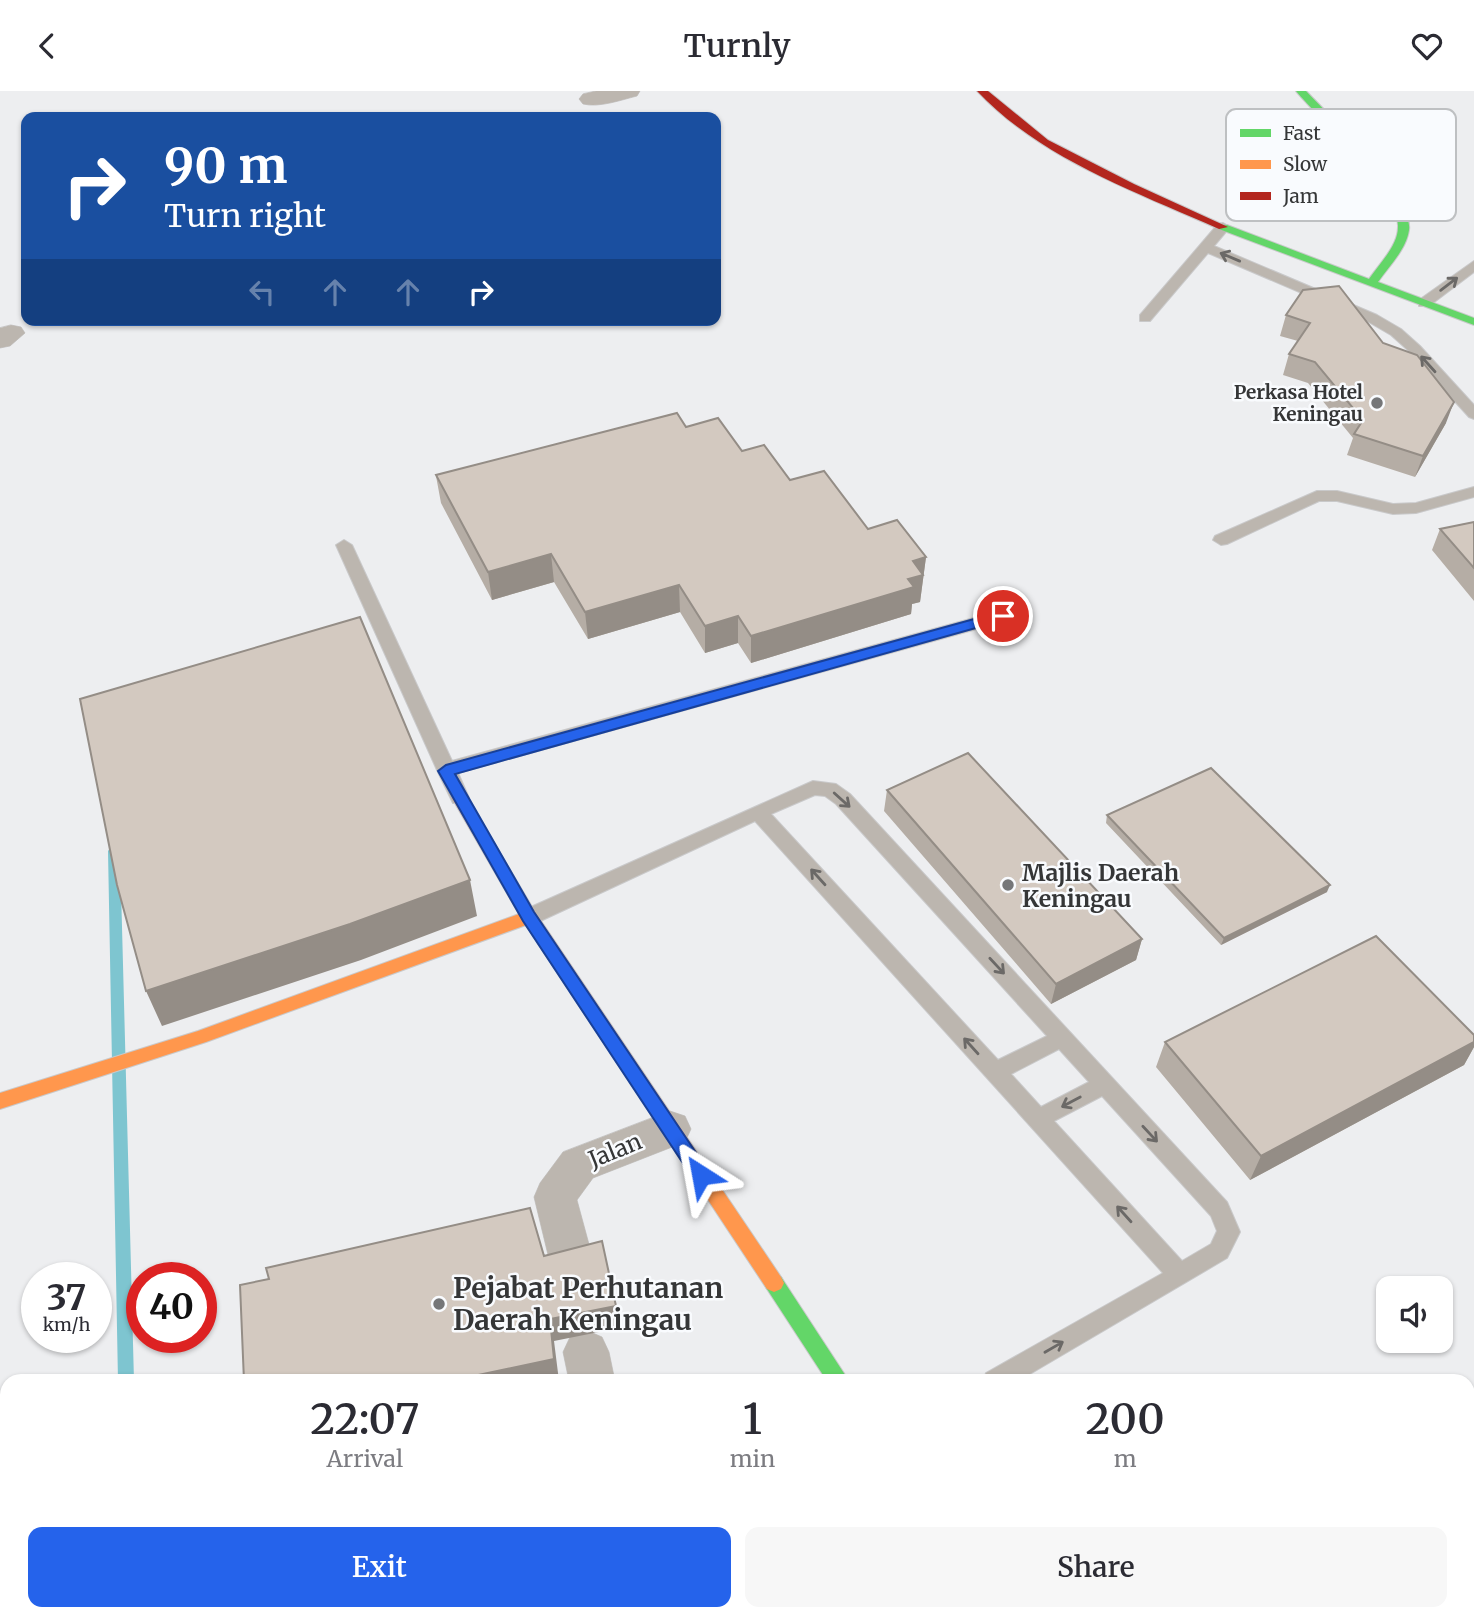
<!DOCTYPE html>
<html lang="en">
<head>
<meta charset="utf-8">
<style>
  :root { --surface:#fff; --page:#f7f7f7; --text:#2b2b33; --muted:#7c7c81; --accent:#2563eb }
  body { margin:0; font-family:Merriweather,serif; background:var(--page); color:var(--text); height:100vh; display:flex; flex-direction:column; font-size:26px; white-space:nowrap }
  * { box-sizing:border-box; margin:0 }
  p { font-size:23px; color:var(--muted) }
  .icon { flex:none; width:38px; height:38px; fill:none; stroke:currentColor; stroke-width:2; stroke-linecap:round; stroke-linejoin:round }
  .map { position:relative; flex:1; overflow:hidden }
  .details { position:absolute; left:0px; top:1283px; width:1475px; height:247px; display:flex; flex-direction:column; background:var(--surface); border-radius:21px 21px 0 0; box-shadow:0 2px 5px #0004 }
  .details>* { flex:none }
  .top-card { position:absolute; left:21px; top:21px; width:700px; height:214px; border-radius:14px; box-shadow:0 2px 5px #0004; background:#1a4fa0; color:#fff; overflow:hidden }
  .tools { position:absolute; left:1376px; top:1185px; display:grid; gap:14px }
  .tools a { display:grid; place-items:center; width:77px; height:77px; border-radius:14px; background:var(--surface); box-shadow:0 2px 5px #0004; font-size:35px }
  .speed { position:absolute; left:21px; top:1171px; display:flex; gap:14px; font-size:35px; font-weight:700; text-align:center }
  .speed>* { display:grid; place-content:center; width:91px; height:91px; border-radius:50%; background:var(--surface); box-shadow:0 2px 5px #0004; line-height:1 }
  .speed small { font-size:18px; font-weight:400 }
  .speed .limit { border:10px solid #d22; background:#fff; color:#111 }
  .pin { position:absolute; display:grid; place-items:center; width:60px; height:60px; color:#fff; margin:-30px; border:4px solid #fff; border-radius:50%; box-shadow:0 2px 7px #0007 }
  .me { position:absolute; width:77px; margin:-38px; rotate:326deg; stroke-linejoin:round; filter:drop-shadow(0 0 5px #0008) }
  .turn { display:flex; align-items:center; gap:24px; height:147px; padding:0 28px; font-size:32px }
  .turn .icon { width:91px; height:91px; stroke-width:2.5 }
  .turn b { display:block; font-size:49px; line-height:60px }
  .lanes { display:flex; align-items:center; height:66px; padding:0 28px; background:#0003; justify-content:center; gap:35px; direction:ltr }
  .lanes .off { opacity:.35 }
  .eta { display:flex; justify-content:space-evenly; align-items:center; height:119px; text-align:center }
  .eta b { font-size:42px; font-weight:600; line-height:49px }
  .button { display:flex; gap:14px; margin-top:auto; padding:14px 28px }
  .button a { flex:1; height:80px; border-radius:14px; background:var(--accent); color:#fff; font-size:28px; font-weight:600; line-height:80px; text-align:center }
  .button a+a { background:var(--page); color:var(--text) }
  header { display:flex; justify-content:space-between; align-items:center; height:91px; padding:0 28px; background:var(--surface); font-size:32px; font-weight:600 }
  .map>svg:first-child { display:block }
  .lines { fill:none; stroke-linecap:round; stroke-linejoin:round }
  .stream { fill:#7ec5d0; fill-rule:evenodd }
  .lane-casing { stroke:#c9c9ca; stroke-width:2 }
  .street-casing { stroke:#c9c9ca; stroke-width:1 }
  .fast-casing { stroke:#c9c9ca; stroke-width:2 }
  .slow-casing { stroke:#c9c9ca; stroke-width:2 }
  .jam-casing { stroke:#c9c9ca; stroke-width:2 }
  .lane { fill:#bcb6af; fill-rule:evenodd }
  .street { fill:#bcb6af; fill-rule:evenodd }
  .fast { fill:#63d668; fill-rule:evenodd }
  .slow { fill:#ff974d; fill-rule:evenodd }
  .jam { fill:#b3261e; fill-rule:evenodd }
  .wall { fill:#b5ada5 }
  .shaded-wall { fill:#948d86 }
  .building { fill:#d3c9c0; stroke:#948d86; stroke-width:2 }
  .oneway { stroke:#6b6967 }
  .route { fill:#2563eb; stroke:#184099; stroke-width:2 }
  .poi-dot { fill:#757678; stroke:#f9fbfe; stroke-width:2.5 }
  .labels { text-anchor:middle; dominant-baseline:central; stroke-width:5; stroke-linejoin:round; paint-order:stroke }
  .far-poi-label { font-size:19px; font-weight:bold; fill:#353637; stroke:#f9fbfe; text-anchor:end }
  .poi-label { font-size:23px; font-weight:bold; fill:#353637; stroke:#f9fbfe; text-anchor:start }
  .street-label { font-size:23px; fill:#353637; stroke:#f9fbfe }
  .near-poi-label { font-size:28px; font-weight:bold; fill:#353637; stroke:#f9fbfe; text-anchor:start }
  .key { fill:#f9fbfe; stroke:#bec0c2; stroke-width:2 }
  .key-label { font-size:19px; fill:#353637 }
</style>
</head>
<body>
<header><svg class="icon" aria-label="back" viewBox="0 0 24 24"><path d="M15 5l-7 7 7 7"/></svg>Turnly<svg class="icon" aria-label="heart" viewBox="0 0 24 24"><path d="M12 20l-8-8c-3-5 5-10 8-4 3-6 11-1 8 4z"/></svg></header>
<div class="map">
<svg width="1474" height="1529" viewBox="0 0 1474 1529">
  <rect width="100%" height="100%" fill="#edeef0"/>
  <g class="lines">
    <path class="stream" d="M114 755 118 757 120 760 134 1290H118L108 760 110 757Z
      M123 1522H139V1529H123Z"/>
    <defs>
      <path id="lane" d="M1223 132 1230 136 1214 155 1377 224 1401 238 1420 255 1474 314V328L1469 326 1410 261 1391 244 1367 230 1208 162 1150 230H1140V224L1218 133Z
        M1474 170V181L1429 215H1419V209Z
        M1474 396V406L1416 422 1393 423 1337 410H1319L1227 453 1221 454 1213 449 1215 445 1317 400H1337L1393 413 1416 412Z
        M344 449 352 454 452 670 1003 519 1011 525 1009 529 458 682 469 707 467 712H453L437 679 336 454Z
        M813 690 836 693 850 703 1227 1111 1240 1141 1227 1167 1018 1290H983L986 1282 1163 1182 755 730 536 832 529 834 522 832 519 826 522 820ZM815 704 825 705 836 713 1047 945 998 969 771 723ZM1059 958 1089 991 1041 1016 1011 983ZM1102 1005 1211 1125 1217 1140 1211 1153 1182 1170 1054 1030Z"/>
      <path id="street" d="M596 0H640L637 5C621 9 599 17 583 13L579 8 583 3Z
        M11 234 21 236 25 242 10 255 0 257V237Z
        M670 1020 685 1025 691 1038 685 1051 593 1087 577 1109 593 1168 587 1182 571 1188 555 1182 549 1168 534 1106 540 1092 563 1061Z
        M586 1239 602 1246 609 1261 615 1290H569L563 1261 570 1246Z
        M259 1522H309V1529H259Z
        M599 1522H649L647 1529H597Z
        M924 1522H974L976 1529H926Z"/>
      <path id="fast" d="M1296 0H1306C1330 25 1414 107 1409 139 1406 159 1389 175 1378 191L1474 227V234L1219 138V134H1227L1369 188C1379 173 1398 155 1398 136 1400 101 1319 28 1296 0Z
        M774 1183 781 1186 849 1290H827L767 1198 764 1192 767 1186Z"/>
      <path id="slow" d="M460 701 465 703 535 821 781 1186 784 1192 781 1198 774 1201 767 1198 526 834 206 951 0 1018V1002L198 940 519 823 452 707Z"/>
      <path id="jam" d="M977 0H988L1048 49 1134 93 1228 136 1219 138C1136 101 1041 68 977 0Z"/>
    </defs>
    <use href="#lane" class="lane-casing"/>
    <use href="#street" class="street-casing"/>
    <use href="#fast" class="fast-casing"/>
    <use href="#slow" class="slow-casing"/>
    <use href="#jam" class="jam-casing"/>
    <use href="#lane" class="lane"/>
    <use href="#street" class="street"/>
    <use href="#fast" class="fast"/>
    <use href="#slow" class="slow"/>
    <use href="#jam" class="jam"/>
  </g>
  <path class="wall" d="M1303 199 1446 332 1415 386 1347 364 1353 347 1308 292 1283 284 1289 263 1298 250 1280 245 1286 224Z
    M686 336 742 360 868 438 926 466 920 511 912 513 911 523 751 572 738 552 705 562 680 521 588 548 554 491 492 509 441 412 436 385Z
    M1474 431V510L1432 459 1440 438Z
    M887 699 1142 848 1136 869 1051 913 884 720Z
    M1107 724 1327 801 1221 854 1106 732Z
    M1474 944V956L1464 974 1250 1089 1156 976 1165 951Z"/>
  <path class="shaded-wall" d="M1454 311 1446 332 1415 386 1423 365Z
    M551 463 554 491 492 509 488 481Z
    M926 466 920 511 912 513 911 523 751 572V545L908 488 913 470Z
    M679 494 680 521 588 548 585 521Z
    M738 525V552L705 562V535Z
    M470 789 477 825 361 869 162 935 146 900Z
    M1330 794 1327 801 1221 854 1224 847Z
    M1142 848 1136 869 1051 913 1056 893Z
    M1474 951V956L1464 974 1250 1089 1261 1065Z
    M616 1215 619 1237 554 1250 559 1290H450L550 1228Z"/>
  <path class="building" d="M1339 195 1383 252 1417 264 1454 311 1423 365 1354 343 1363 329 1315 271 1289 263 1310 232 1286 224 1303 199Z
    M677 322 686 336 718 327 742 360 764 354 790 389 824 380 868 438 897 429 926 466 913 470 923 484 908 488 914 496 751 545 738 525 705 535 679 494 585 521 551 463 488 481 436 384Z
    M1474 431V477L1440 438Z
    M360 526 470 789 350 833 146 900 117 794 80 608Z
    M968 662 1142 848 1056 893 887 699Z
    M1211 677 1330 794 1224 847 1107 724Z
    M1376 845 1474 944V951L1261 1065 1165 951Z
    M530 1117 544 1165 602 1150 616 1215 550 1228 554 1268 450 1290H244L240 1194 269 1188 266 1177Z"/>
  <defs><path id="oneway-shaft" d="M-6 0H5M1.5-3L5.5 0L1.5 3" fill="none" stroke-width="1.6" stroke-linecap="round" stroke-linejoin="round" transform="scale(1.75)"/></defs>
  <g class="oneway">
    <use href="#oneway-shaft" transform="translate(1230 166) rotate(-157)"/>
    <use href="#oneway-shaft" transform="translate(1449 193) rotate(-37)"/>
    <use href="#oneway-shaft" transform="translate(1428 273) rotate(-132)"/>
    <use href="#oneway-shaft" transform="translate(842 709) rotate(42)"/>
    <use href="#oneway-shaft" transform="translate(818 786) rotate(-132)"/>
    <use href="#oneway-shaft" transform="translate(997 875) rotate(47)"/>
    <use href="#oneway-shaft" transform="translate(971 955) rotate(-132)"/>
    <use href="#oneway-shaft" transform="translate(1071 1011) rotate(152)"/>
    <use href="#oneway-shaft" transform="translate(1150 1043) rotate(47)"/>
    <use href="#oneway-shaft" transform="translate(1124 1123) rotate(-132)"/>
    <use href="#oneway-shaft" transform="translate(1054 1256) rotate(-30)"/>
  </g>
  <path class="route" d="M1003 520 1008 521V528L455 683 534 821 707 1078 710 1084 707 1089 701 1092 694 1089 523 830 438 680 446 674Z"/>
  <g class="poi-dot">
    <circle cx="1377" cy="312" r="7"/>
    <circle cx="1008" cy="794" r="7"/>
    <circle cx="439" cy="1213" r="7"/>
  </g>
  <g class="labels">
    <g class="far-poi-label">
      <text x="1363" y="301">Perkasa Hotel<tspan x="1363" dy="22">Keningau</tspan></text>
    </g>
    <g class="poi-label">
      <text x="1022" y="781">Majlis Daerah<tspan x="1022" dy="26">Keningau</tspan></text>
    </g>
    <g class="street-label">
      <text transform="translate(615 1059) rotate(-22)">Jalan</text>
    </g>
    <g class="near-poi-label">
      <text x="453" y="1197">Pejabat Perhutanan<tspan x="453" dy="32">Daerah Keningau</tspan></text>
    </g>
  </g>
  <rect x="1226" y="18" width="230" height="112" rx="10" class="key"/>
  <rect x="1240" y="38" width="31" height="8" fill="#63d668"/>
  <rect x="1240" y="69" width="31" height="9" fill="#ff974d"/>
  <rect x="1240" y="101" width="31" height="8" fill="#b3261e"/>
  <g class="key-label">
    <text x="1283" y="49">Fast</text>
    <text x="1283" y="80">Slow</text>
    <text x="1283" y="112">Jam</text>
  </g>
</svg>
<div class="tools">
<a><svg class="icon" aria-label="sound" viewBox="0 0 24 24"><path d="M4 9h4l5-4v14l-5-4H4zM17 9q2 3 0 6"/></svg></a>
</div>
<div class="speed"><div>37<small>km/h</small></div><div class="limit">40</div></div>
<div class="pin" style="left:1003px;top:525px;background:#d93025"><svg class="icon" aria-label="arrive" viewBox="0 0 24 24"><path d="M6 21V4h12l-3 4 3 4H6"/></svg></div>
<svg class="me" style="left:701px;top:1084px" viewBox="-20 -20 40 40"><path d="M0-17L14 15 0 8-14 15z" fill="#2563eb" stroke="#fff" stroke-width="4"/></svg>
<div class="top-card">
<div class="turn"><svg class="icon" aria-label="right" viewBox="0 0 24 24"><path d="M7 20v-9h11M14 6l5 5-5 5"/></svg><div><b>90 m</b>Turn right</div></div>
<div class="lanes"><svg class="icon off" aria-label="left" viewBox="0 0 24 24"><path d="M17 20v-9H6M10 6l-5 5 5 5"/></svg><svg class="icon off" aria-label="ahead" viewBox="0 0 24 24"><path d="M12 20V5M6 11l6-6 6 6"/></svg><svg class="icon off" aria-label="ahead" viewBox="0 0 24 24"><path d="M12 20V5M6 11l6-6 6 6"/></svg><svg class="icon" aria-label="right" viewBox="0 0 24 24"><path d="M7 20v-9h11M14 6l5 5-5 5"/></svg></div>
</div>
<section class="details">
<div class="eta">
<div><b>22:07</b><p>Arrival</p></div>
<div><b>1</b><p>min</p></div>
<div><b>200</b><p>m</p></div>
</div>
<div class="button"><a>Exit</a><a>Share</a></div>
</section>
</div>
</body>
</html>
